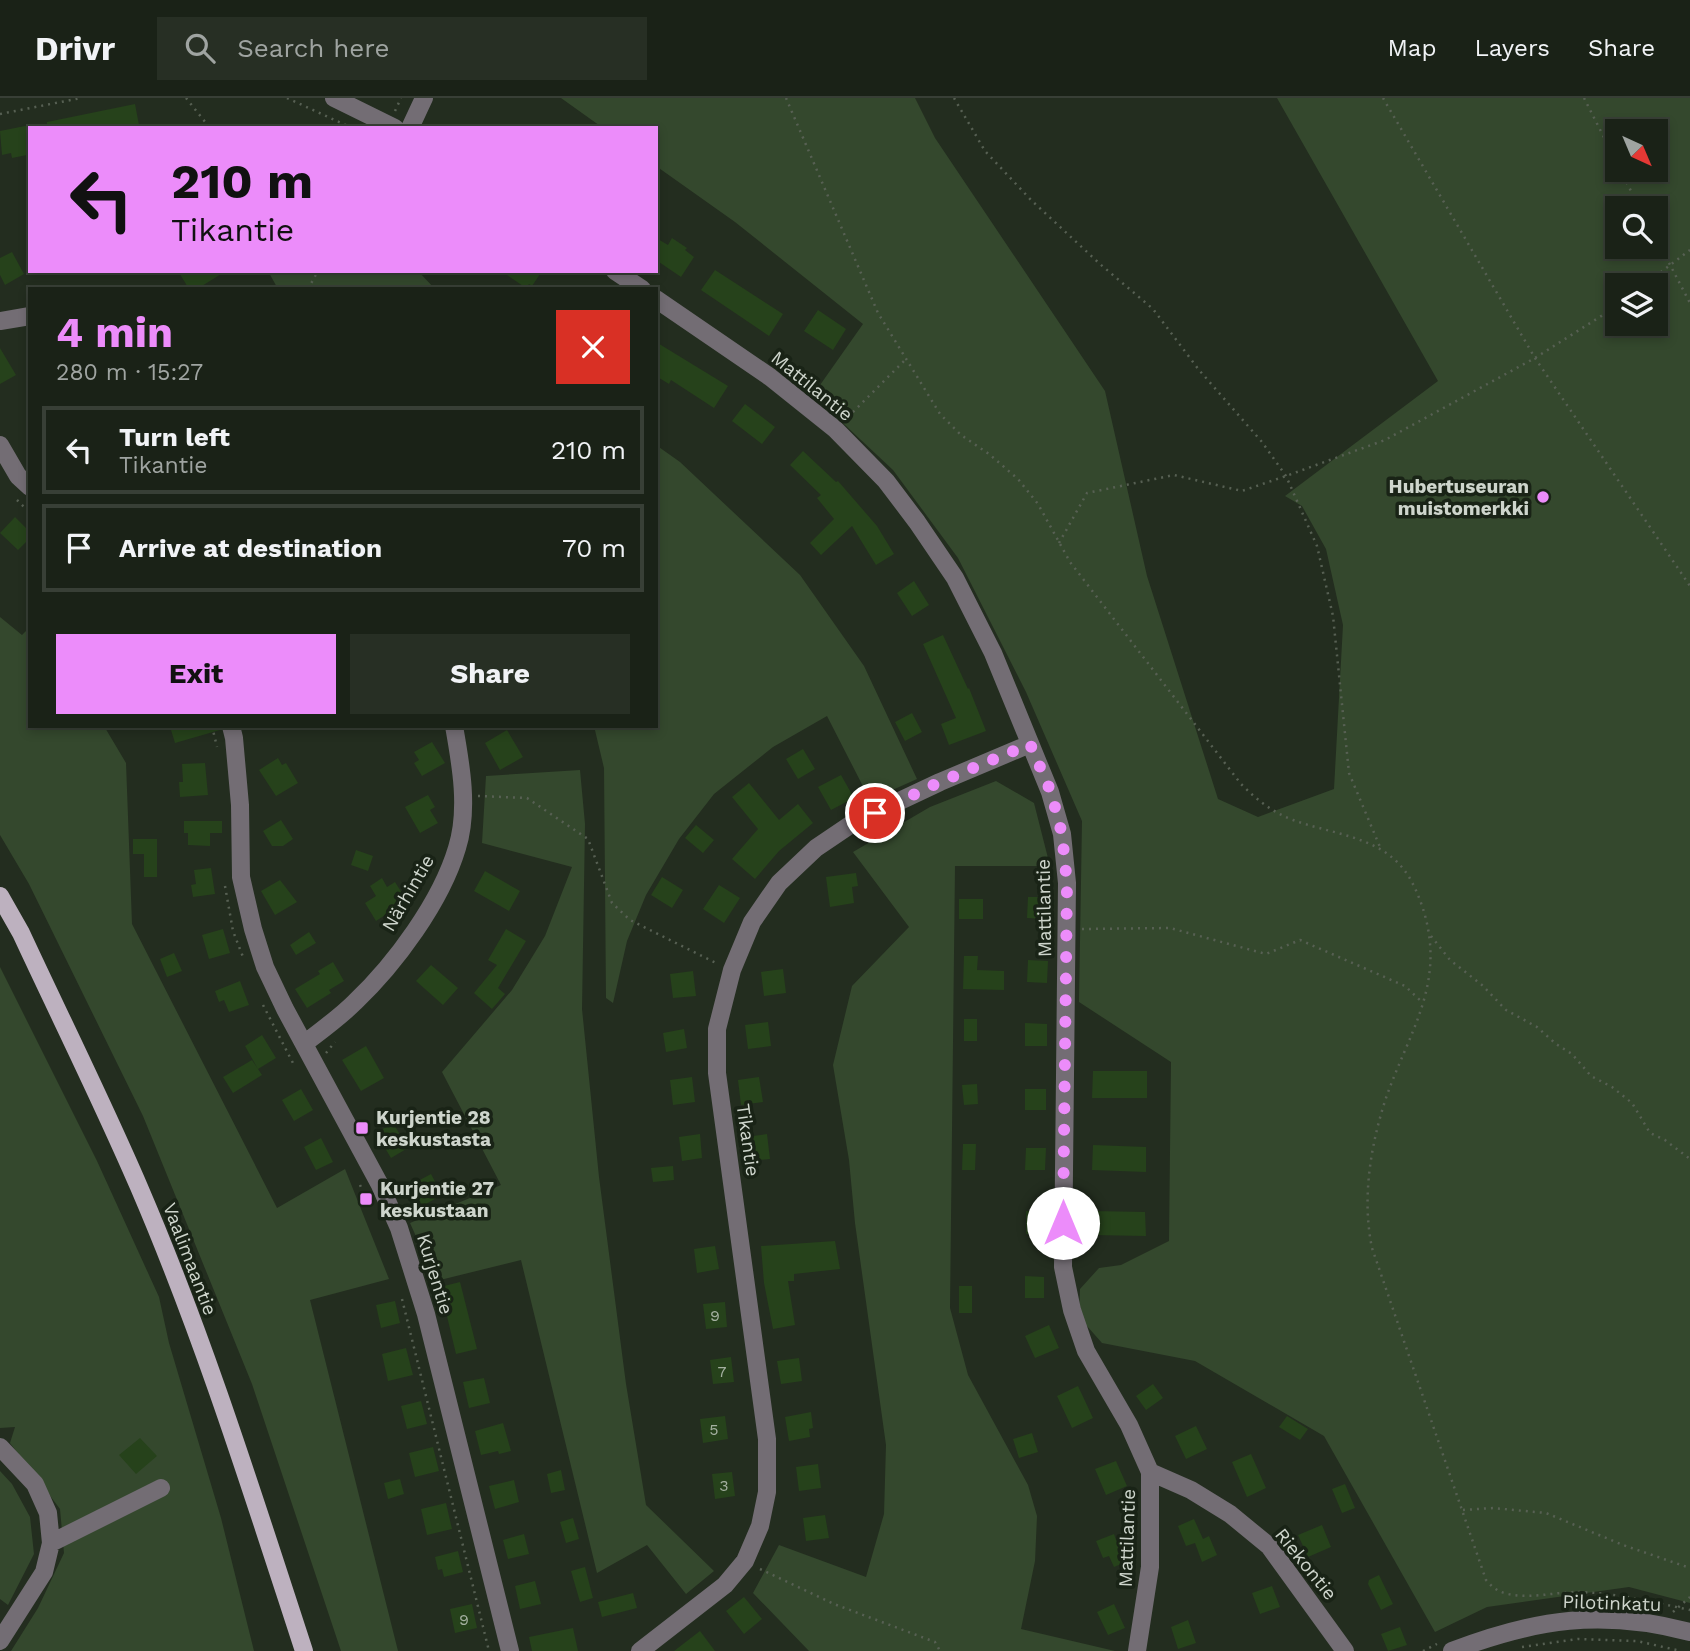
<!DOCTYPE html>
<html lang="en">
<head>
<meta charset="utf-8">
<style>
  :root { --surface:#1a2217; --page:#272f24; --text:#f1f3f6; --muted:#9fa4a1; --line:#383f36; --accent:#ec8cfa }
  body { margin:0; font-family:"Work Sans",sans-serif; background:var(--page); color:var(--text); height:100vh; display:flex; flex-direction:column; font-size:26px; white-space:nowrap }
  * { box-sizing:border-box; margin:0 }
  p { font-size:23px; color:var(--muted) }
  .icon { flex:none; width:38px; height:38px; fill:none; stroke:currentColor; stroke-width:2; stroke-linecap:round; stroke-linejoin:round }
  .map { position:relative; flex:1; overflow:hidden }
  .panel { position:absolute; left:28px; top:189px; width:630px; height:441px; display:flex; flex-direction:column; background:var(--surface); border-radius:0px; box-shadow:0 4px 10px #0003,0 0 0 2px var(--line) }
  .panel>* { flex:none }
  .guide { position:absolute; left:28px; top:28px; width:630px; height:147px; border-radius:0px; box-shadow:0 4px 10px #0003,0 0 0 2px var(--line); background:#ec8cfa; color:#111; overflow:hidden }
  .needle { width:46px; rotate:136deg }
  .buttons { position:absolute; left:1605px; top:21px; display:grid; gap:14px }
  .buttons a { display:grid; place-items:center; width:63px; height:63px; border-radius:0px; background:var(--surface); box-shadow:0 4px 10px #0003,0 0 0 2px var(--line); font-size:35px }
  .pin { position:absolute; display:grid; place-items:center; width:60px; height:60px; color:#fff; margin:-30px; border:4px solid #fff; border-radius:50%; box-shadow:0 2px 7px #0007 }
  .me { position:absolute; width:77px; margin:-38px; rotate:0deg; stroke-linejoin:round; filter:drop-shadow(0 0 5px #0008) }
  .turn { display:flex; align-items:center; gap:24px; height:147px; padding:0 28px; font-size:32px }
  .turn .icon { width:91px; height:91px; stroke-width:2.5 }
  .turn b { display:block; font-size:49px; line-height:60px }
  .round { display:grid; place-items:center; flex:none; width:74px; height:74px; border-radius:0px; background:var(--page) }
  .head { display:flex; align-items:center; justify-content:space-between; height:119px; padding:0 28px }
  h1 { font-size:42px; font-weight:700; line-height:52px; color:var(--accent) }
  .cta { display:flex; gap:14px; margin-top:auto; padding:14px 28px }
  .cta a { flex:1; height:80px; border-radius:0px; background:var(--accent); color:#111; font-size:28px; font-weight:700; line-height:80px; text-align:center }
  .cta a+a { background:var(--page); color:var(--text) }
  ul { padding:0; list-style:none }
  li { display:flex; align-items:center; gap:21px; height:88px; margin:0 14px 10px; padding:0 14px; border:4px solid var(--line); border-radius:0px }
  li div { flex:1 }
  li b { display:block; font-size:26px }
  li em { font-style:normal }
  header { display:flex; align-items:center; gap:42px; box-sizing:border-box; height:98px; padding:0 35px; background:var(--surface); border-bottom:2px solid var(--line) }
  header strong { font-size:33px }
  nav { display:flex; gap:38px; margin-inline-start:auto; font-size:24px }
  .search { width:490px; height:63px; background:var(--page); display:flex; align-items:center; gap:18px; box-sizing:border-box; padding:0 24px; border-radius:0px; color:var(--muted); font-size:26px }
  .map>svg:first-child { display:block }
  .green { fill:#34482d; fill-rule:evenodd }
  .building { fill:#26421b }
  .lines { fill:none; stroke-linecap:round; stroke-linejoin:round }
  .path { stroke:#576053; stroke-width:2.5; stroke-dasharray:2 5; stroke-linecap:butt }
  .minor { stroke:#736d74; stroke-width:18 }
  .major { stroke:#bdb1bf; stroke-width:18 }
  .route { stroke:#ec8cfa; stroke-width:12; stroke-dasharray:0 21.6 }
  .poi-dot { fill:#ec8cfa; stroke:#192316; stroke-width:2.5 }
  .labels { text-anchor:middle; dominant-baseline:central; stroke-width:7; stroke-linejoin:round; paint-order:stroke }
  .number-label { font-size:16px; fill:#a4b0a0 }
  .street-label { font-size:19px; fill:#ced5cc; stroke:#192316 }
  .poi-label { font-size:19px; font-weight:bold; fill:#ced5cc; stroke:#192316; text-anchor:start }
</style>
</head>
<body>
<header>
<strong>Drivr</strong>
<div class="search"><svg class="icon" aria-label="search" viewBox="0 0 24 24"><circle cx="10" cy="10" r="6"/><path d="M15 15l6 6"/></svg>Search here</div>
<nav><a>Map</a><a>Layers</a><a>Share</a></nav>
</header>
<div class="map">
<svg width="1690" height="1553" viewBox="0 0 1690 1553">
  <rect width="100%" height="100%" fill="#232d1f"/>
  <path class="green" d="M561 0H915L935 40 1105 293 1147 478 1218 701 1258 719 1334 691 1343 527 1326 451 1302 408 1285 398 1438 283 1277 0H1690V1505L1629 1489 1487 1509 1435 1534 1324 1338 1195 1263 1102 1245 1079 1219 1080 1191 1099 1170 1121 1167 1169 1143 1171 964 1079 904 1082 723 1026 594 958 460 893 372 813 297 863 226 735 124 656 68V30H603ZM1617 33H1656V72H1617ZM1617 110H1656V149H1617ZM1617 187H1656V226H1617Z
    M268 173H418L435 191H278Z
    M656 347 680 364 800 477 864 568 917 681 870 702 827 618 773 649 714 696 679 741 646 797 627 843 613 905 606 900 604 670 594 628H656Z
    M0 519 22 537 30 529V628H104L126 665 132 826 277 1110 345 1071 389 1181 310 1202 398 1553H341L252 1286 143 1018 29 786 0 737Z
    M580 672 585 726 582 911 599 1079 626 1286 646 1407 714 1473 686 1496 647 1447 597 1475 521 1162 436 1183 410 1125 501 1087 442 974 512 892 545 838 572 769 482 745 486 678Z
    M996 683 1034 705 1050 768H955L950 1210 968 1277 1028 1387 1037 1418 1035 1463 1021 1531 1115 1553H809L753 1495 779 1447 866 1479 884 1416 886 1347 855 1125 849 1062 833 967 852 888 909 829 853 754 930 709Z
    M0 869 97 1063 159 1199 169 1245 221 1420 254 1553H11L38 1510 64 1455 60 1411 10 1345 15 1329 0 1330Z
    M0 1373 12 1386 30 1419 34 1456 8 1507 0 1501Z"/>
  <path class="building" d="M135 6 139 27 127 30H47V24Z
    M30 27V51L26 52 27 57 12 60 11 55 2 57 0 33Z
    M656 140 668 147 672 140 687 150 685 152 694 159 681 179 656 162Z
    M12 154 24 176 5 187 0 177V160Z
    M715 172 783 216 769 238 701 192Z
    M178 173H226L197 191H189Z
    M501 173H542L532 188 529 186 526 190Z
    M818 212 846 231 833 252 804 233Z
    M656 244 728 288 714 310 671 282 669 286 656 278Z
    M0 250 16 277 0 286Z
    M745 306 775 329 762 346 732 323Z
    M803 353 836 384 838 383 877 428 894 456 876 467 852 428 821 457 810 445 834 421 817 400 821 397 790 367Z
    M15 419 30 434V440L18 452 0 435Z
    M914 483 929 507 912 518 897 495Z
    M943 537 968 591 969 590 986 633 949 647 941 626 956 620 923 546Z
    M912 615 922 634 905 643 895 624Z
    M173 628H220V632L175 645 171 632 174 631Z
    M507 632 523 659 500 672 485 645Z
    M432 644 445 665 422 678 414 665 419 662 414 654Z
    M803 651 815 671 798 681 786 661Z
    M278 660 282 667 286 665 298 685 276 698 259 672Z
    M205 665 208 697 180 699 179 684H183L182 666Z
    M841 677 854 700 831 712 818 689Z
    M749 685 779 722 798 706 813 725 779 753 755 781 732 761 758 731 732 699Z
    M428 697 435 709 430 712 438 725 420 735 405 709Z
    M281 722 293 741 283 748H272L263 733Z
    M184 723H222V735H210V748L188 747V735H184Z
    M696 727 714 742 703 755 685 740Z
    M133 741H157V779H144V756H133Z
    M356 752 373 758 368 773 351 767Z
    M211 770 215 796 193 799 191 787 196 786 194 772Z
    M485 773 520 793 509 813 474 793Z
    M856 775 858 788 852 789 854 805 830 809 826 779Z
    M662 779 683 792 672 810 651 797Z
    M382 780 387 789 395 784 407 803 376 823 365 805 376 798 370 788Z
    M280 782 297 804 275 817 261 793Z
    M719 787 740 800 724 825 703 811Z
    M1028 799H1048L1047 821 1027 820Z
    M959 801H983V821H959Z
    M223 831 230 855 209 861 202 837Z
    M506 831 526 843 498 890 505 896 492 911 474 895 497 867 488 862Z
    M309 834 316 845 296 857 290 847Z
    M174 855 182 873 167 879 160 861Z
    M964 858H978L977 872 1004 873V892L963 891Z
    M1028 862 1048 863 1047 885 1027 884Z
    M333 864 344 883 329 892 331 895 307 910 295 891 320 876 318 873Z
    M431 867 458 890 443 907 416 883Z
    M783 871 786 895 764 898 761 874Z
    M693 873 696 898 673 900 670 876Z
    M240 883 249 907 229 914 224 902 219 904 215 893Z
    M964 921H977V943H964Z
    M768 924 771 948 748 951 745 927Z
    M1025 925 1047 926V948H1025Z
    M684 931 687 950 666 954 663 935Z
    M262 937 276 960 258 971 245 948Z
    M366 948 384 980 361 993 342 962Z
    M252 962 262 977 233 995 223 979Z
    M1093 973H1147V1000H1092Z
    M692 979 695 1004 673 1007 670 982Z
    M759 979 763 1004 741 1007 738 982Z
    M977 986 978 1006 964 1007 962 987Z
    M301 991 313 1012 294 1023 282 1002Z
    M1025 991H1046V1012H1025Z
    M393 1025 408 1050 391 1060 376 1035Z
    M700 1036 702 1060 682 1063 679 1039Z
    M767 1036 770 1061 749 1063 746 1039Z
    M321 1040 333 1064 316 1072 304 1049Z
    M963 1046H976L975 1072H962Z
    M1093 1047 1146 1049V1074L1092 1072Z
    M1026 1050H1046L1045 1072H1025Z
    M673 1068 674 1082 653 1084 651 1070Z
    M431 1076 442 1097 415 1112 403 1091Z
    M1026 1113H1046V1136H1026Z
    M1092 1113 1145 1114 1146 1138 1092 1137Z
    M835 1143 840 1171 794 1176V1183H788L795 1227 773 1231 764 1185 761 1148Z
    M715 1148 719 1171 697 1175 694 1151Z
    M1025 1178 1044 1179V1200H1025Z
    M460 1184 477 1251 456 1256 440 1189Z
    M959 1188H972V1215H959Z
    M395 1203 400 1225 381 1230 376 1207Z
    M725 1204 727 1229 706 1231 703 1206Z
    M1049 1227 1059 1250 1035 1260 1025 1238Z
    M406 1250 413 1277 388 1283 382 1256Z
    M731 1259 734 1284 713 1286 710 1262Z
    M799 1260 802 1283 781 1286 777 1263Z
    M484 1280 490 1305 469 1310 463 1284Z
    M1153 1286 1163 1300 1146 1312 1136 1298Z
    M1078 1288 1093 1320 1072 1330 1057 1298Z
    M421 1303 427 1326 407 1331 401 1308Z
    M811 1314 813 1330 809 1331 810 1339 789 1343 785 1319Z
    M725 1318 728 1341 703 1345 700 1321Z
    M1287 1318 1308 1331 1300 1342 1279 1329Z
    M503 1325 511 1353 499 1356 498 1353 481 1357 475 1333Z
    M1196 1328 1207 1351 1186 1361 1175 1338Z
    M1032 1335 1038 1354 1019 1360 1013 1341Z
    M140 1340 157 1358 136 1376 119 1357Z
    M433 1349 439 1373 415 1379 409 1355Z
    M1251 1356 1266 1390 1247 1399 1232 1364Z
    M1116 1363 1127 1388 1106 1397 1095 1371Z
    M818 1366 821 1390 799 1393 796 1369Z
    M561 1372 565 1392 551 1395 547 1376Z
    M732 1374 735 1398 715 1401 712 1376Z
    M400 1381 404 1396 388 1401 384 1385Z
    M514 1382 519 1404 495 1411 489 1388Z
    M1345 1386 1355 1410 1342 1415 1332 1391Z
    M446 1405 452 1431 427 1437 421 1411Z
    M825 1417 829 1440 806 1443 803 1420Z
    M573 1420 579 1441 566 1445 560 1424Z
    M1194 1421 1203 1441 1209 1438 1217 1457 1202 1464 1195 1445 1186 1448 1178 1428Z
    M1322 1427 1331 1449 1308 1459 1298 1437Z
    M524 1436 529 1456 508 1461 503 1442Z
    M1114 1436 1116 1442 1124 1439 1133 1461 1114 1469 1109 1458 1103 1460 1096 1443Z
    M458 1453 463 1474 444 1479 442 1471 438 1472 435 1459Z
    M585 1469 593 1500 580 1504 571 1473Z
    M1379 1477 1393 1506 1381 1512 1368 1486 1369 1482Z
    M535 1483 541 1506 520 1511 515 1488Z
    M1272 1488 1280 1509 1260 1516 1252 1495Z
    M633 1495 637 1510 602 1519 598 1504Z
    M744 1499 762 1521 744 1536 726 1513Z
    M472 1506 477 1530 455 1535 450 1511Z
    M1114 1506 1125 1530 1108 1537 1097 1514Z
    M1188 1522 1196 1545 1178 1551 1171 1529Z
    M1400 1529 1407 1547 1388 1553 1381 1536Z
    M573 1530 578 1553H532L529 1539Z
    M700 1533 715 1553H674Z"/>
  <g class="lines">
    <path class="path" d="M186 0 210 30
      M287 0 352 30
      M786 0 878 215 940 316 961 337 989 356 1018 381 1038 406 1070 464 1241 686C1257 702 1272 714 1293 722 1328 735 1374 738 1400 767 1412 780 1419 798 1424 814 1446 888 1407 937 1385 1003 1370 1050 1362 1102 1372 1150L1486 1482C1492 1489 1498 1494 1508 1496 1531 1501 1555 1494 1578 1494 1617 1495 1653 1504 1690 1512
      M954 0 985 53 1031 102 1100 166 1153 211 1199 272 1262 344 1286 378 1317 448 1333 518 1349 675 1380 749
      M1383 0 1535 260 1690 488
      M1584 0 1617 65
      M395 13 401 0
      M0 16 81 0
      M1620 72 1640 110
      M1656 140 1690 205
      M1644 187 1690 152
      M308 191 318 173
      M848 319 905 262
      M17 402 30 415
      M1059 445 1087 395 1174 377 1242 393 1286 378 1385 342 1535 260 1617 208
      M212 628 217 649
      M478 698 527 700 588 741 612 805 630 822 716 865
      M225 788 233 833 243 859
      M1082 831 1170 830 1266 856 1300 842 1405 888 1423 905
      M1431 838 1450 862 1482 887 1506 912 1537 929 1556 946 1572 956 1591 978 1612 989 1632 1005 1650 1035 1665 1042 1690 1061
      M263 907 294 967
      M326 955 335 944
      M360 1087 370 1110
      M402 1201 489 1553
      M1463 1412 1493 1410 1546 1415 1623 1447 1690 1470
      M760 1471 834 1506 935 1544 940 1553
      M1673 1514 1690 1499
      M1522 1549 1578 1541 1637 1543 1681 1553
      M1423 1553 1437 1546"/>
    <path class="minor" d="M334 0 395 30
      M410 30 424 0
      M615 173 642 191
      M656 201 770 279 835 331 886 383 917 424 955 480 993 555 1050 694 1062 736 1067 785 1063 1169 1072 1212 1086 1253 1129 1327 1150 1374V1469L1137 1553
      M0 223 30 218
      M0 347 18 378 30 389
      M231 628 234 640 240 707 241 779 253 831 265 869 285 911 380 1087 399 1130 426 1216 510 1553
      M305 945C322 932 340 919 355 904 395 866 441 804 457 750 469 712 461 667 454 628
      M0 1349 35 1386 48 1415 51 1445 44 1474 0 1543
      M1150 1374 1191 1392 1230 1416 1269 1448 1345 1553
      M51 1445 161 1390
      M640 1553 725 1487 745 1463 760 1428 767 1394V1341L717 975V931L732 872 752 824 779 785 816 750 853 725 940 684 1030 646
      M1452 1553C1535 1521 1602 1511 1690 1534"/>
    <path class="major" d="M0 798 21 835C60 919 102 1003 139 1089 204 1240 253 1397 304 1553"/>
  </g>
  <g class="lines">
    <path class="route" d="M875 715 940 684 1030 646 1051 694 1062 736 1067 785 1063 1125"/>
  </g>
  <g class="poi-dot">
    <circle cx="1543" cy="399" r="7"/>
    <rect x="355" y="1023" width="14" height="14" rx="3.5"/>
    <rect x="359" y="1094" width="14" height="14" rx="3.5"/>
  </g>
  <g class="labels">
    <g class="number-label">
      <text x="715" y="1217">9</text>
      <text x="722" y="1273">7</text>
      <text x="714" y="1331">5</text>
      <text x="724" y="1387">3</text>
      <text x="464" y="1521">9</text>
    </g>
    <g class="street-label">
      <text transform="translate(812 288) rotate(39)">Mattilantie</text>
      <text transform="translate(408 795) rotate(-60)">Närhintie</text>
      <text transform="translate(1044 810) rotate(-91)">Mattilantie</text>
      <text transform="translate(748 1042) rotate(82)">Tikantie</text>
      <text transform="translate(190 1161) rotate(69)">Vaalimaantie</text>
      <text transform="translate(435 1176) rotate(73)">Kurjentie</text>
      <text transform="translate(1127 1440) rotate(-88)">Mattilantie</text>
      <text transform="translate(1306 1466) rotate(51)">Riekontie</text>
      <text transform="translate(1612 1505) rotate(2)">Pilotinkatu</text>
    </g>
    <g class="poi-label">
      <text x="1529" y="388" text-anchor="end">Hubertuseuran<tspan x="1529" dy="22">muistomerkki</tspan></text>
      <text x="376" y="1019">Kurjentie 28<tspan x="376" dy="22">keskustasta</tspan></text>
      <text x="380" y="1090">Kurjentie 27<tspan x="380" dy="22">keskustaan</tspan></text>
    </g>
  </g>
</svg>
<div class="buttons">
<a><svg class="needle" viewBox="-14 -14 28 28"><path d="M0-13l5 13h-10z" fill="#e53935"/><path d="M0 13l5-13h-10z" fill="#9fa4a1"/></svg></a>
<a><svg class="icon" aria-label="search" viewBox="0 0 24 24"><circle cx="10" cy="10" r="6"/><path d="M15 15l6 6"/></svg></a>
<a><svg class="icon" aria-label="layers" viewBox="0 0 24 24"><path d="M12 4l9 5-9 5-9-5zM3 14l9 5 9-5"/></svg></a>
</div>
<div class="pin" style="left:875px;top:715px;background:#d93025"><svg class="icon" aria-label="arrive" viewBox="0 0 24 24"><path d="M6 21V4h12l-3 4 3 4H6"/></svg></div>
<svg class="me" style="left:1063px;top:1125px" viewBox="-20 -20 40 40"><circle r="19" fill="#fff"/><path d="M0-13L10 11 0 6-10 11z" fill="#ec8cfa"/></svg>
<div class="guide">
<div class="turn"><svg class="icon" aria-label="left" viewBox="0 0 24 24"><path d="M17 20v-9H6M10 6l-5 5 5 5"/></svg><div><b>210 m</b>Tikantie</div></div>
</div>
<section class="panel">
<div class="head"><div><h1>4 min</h1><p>280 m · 15:27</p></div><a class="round" style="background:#d93025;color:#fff"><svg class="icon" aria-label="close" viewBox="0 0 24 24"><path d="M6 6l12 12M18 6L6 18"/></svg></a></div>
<ul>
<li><svg class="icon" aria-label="left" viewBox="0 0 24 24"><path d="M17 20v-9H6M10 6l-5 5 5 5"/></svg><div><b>Turn left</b><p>Tikantie</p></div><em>210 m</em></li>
<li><svg class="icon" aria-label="arrive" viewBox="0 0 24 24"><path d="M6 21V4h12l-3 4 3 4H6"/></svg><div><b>Arrive at destination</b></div><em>70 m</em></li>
</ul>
<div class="cta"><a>Exit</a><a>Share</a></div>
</section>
</div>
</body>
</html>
